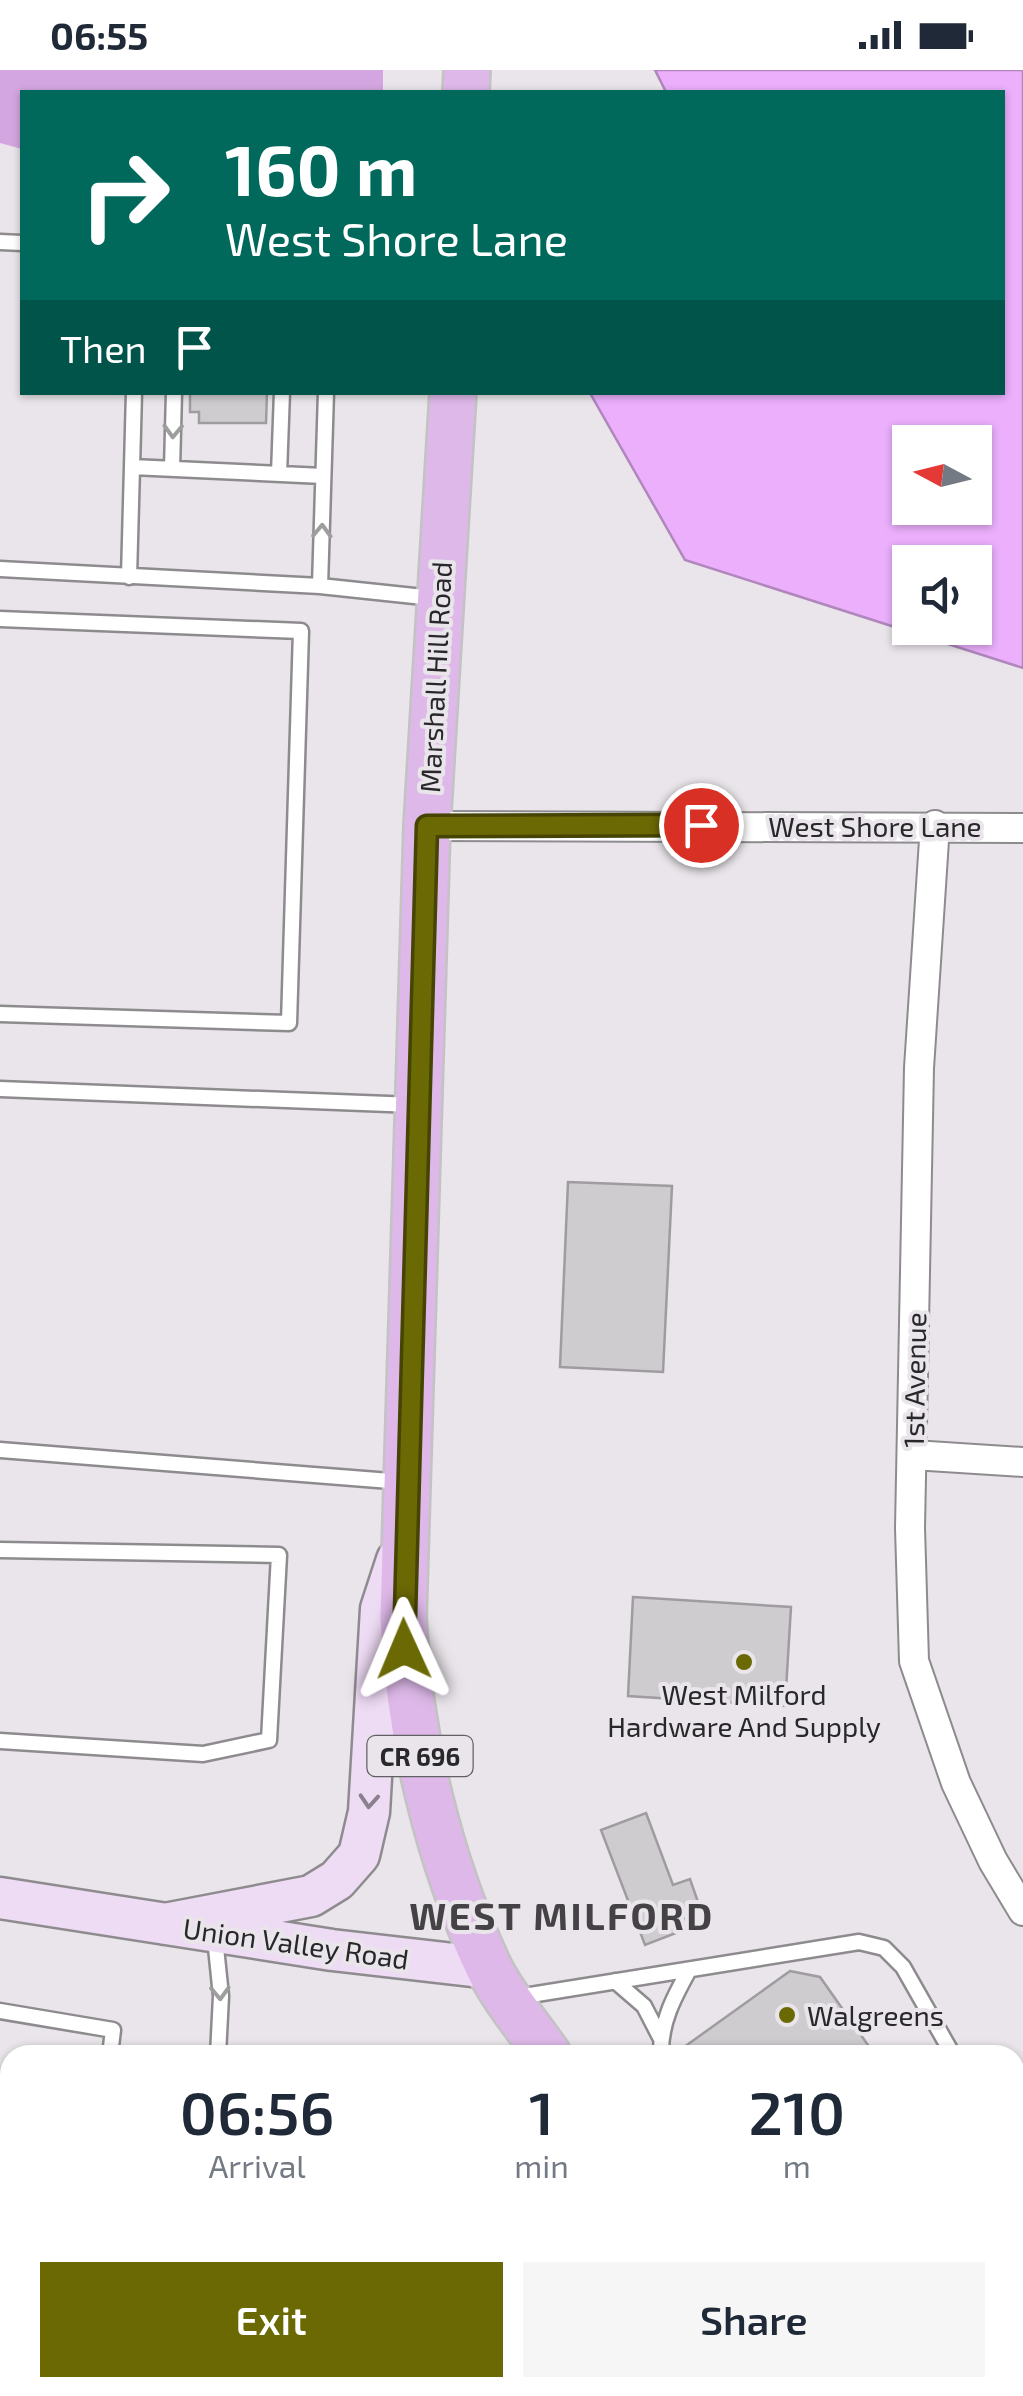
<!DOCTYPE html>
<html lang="en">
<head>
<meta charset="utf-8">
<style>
  :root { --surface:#fff; --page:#f6f6f7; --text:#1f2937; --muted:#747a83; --accent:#6b6904 }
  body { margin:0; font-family:"Exo 2",sans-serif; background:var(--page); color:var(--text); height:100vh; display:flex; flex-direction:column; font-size:38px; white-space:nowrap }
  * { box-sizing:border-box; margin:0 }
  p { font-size:32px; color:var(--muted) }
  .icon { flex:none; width:55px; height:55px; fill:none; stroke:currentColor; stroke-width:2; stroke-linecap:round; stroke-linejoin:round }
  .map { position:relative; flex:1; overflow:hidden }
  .drawer { position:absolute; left:0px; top:1975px; width:1025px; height:352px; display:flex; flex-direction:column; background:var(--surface); border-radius:30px 30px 0 0; box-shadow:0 2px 8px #0004 }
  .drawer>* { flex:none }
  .guide { position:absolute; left:20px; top:20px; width:985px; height:305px; border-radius:0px; box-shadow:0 2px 8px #0004; background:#00695c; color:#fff; overflow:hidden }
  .needle { width:65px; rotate:277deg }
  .tools { position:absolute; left:892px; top:355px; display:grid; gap:20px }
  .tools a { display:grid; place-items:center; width:100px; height:100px; border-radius:0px; background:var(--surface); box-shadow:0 2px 8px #0004; font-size:50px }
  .pin { position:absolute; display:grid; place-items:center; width:85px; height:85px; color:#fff; margin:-42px; border:5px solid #fff; border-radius:50%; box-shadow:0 2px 10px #0007 }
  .me { position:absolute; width:110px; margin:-55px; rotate:359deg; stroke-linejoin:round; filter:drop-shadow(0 0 8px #0008) }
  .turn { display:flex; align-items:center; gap:35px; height:210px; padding:0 40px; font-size:45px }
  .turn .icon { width:130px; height:130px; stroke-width:2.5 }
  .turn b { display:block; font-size:70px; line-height:85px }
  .then { display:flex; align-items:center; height:95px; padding:0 40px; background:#0003; gap:20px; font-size:38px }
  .eta { display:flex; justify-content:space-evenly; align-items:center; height:170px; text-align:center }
  .eta b { font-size:60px; font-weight:600; line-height:70px }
  .button { display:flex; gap:20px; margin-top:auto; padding:20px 40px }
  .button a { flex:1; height:115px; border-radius:0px; background:var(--accent); color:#fff; font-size:40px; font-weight:600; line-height:115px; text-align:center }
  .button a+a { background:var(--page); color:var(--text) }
  .status { display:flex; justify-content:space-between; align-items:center; height:70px; padding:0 50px; background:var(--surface); direction:ltr }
  .status svg { height:28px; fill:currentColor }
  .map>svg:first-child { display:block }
  .green { fill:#d4a6e1 }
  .water { fill:#ebaffc; stroke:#b086bd; stroke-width:2.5; fill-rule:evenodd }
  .building { fill:#cfccd0; stroke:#9f9ca0; stroke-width:2.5 }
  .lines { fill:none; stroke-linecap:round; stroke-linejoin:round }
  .lane-casing { stroke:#8e8b8f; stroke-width:19 }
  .street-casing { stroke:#8e8b8f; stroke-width:32 }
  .secondary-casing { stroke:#8e8b8f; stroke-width:45 }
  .primary-casing { stroke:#c3c3c3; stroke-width:50 }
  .lane { stroke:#fff; stroke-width:14 }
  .street { stroke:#fff; stroke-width:28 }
  .secondary { stroke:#eedbf4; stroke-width:40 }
  .primary { stroke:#ddb8e8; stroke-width:45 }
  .oneway { stroke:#9e9e9f }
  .oneway2 { stroke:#8b818e }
  .route-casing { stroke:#464403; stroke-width:25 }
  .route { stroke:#6b6904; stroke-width:18 }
  .poi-dot { fill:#6b6904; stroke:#e9e5ea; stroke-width:4 }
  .labels { text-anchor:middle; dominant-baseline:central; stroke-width:8; stroke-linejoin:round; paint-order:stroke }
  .shield { fill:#e9e5ea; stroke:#626063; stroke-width:2.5 }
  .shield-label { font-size:25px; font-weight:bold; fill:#282729 }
  .street-label { font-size:28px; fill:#282729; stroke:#e9e5ea }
  .poi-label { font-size:28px; fill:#282729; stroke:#e9e5ea }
  .district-label { font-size:38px; font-weight:bold; letter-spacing:2.5px; fill:#454246; stroke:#e9e5ea }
</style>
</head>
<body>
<div class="status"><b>06:55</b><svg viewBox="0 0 49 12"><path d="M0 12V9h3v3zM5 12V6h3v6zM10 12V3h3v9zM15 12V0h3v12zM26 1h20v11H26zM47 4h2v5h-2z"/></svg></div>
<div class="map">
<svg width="1023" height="2326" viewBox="0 0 1023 2326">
  <rect width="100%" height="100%" fill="#e9e5ea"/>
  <path class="green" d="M0 0H383V22H22V79L0 73Z"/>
  <path class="water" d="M655 0H1023V598L685 490 590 323 1002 322V22H666ZM910 372H975V438H910ZM910 492H975V558H910Z"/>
  <path class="building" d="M190 322H267L266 353H199V342H190Z
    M568 1112 672 1116 663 1302 560 1297Z
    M633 1527 791 1537 785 1636 628 1626Z
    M646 1743 673 1815 690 1809 698 1832 682 1838 689 1858 645 1875 601 1760Z
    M790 1901 820 1907 875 1985H673Z
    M0 2011 10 2013V2072L0 2070Z"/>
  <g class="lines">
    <defs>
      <path id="lane" d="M0 172 22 173
        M134 322 132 397 323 406
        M172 399 174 322
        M279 404 282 322
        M0 499 320 516 433 528
        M129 507 132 397
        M320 516 326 322
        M0 549 301 561 289 953 0 944
        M0 1019 414 1035
        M0 1380 403 1412
        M0 1480 279 1485 269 1670 203 1684 0 1671
        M215 1868 221 1926 218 1985
        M615 1911 644 1936 660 1967
        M518 1927 859 1872 884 1878 903 1897 953 1985
        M0 1941 113 1960 110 1985
        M661 1985C660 1953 674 1927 689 1900
        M1015 2095 1023 2109
        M527 2318 533 2326"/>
      <path id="street" d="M935 755 919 998 910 1458 914 1591 956 1713 993 1791 1023 1841
        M427 756 1023 758
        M913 1385 1023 1392
        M1015 2279 1023 2276
        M0 2320 49 2326
        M854 2326 883 2318"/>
      <path id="secondary" d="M0 1828 332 1880 489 1898
        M165 1854 311 1826 337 1810 359 1785 369 1742 381 1539 397 1490"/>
      <path id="primary" d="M466 22 467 0
        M453 322 427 756 403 1548C409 1666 438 1789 488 1896 503 1927 528 1956 548 1985
        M768 2318 774 2326"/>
    </defs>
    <use href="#lane" class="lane-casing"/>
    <use href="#street" class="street-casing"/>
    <use href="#secondary" class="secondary-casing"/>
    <use href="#primary" class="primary-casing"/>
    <use href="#lane" class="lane"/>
    <use href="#street" class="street"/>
    <use href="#secondary" class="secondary"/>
    <use href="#primary" class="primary"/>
  </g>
  <defs><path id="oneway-chevron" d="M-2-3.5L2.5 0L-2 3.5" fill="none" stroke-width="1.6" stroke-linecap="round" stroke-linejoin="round" transform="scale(2.5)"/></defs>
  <g class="oneway">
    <use href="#oneway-chevron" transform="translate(173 361) rotate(92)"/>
    <use href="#oneway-chevron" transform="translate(322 461) rotate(-88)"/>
    <use href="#oneway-chevron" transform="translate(220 1923) rotate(88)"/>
  </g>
  <use class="oneway2" href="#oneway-chevron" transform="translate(369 1731) rotate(94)"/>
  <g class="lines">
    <defs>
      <path id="route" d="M404 1579 427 756 701 755"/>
    </defs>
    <use href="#route" class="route-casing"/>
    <use href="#route" class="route"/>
  </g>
  <g class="poi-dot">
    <circle cx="744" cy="1592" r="10"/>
    <circle cx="787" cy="1945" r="10"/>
  </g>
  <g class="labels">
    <rect class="shield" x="367.5" y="1666" width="105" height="40" rx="8"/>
    <g class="shield-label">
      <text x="420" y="1686">CR 696</text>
    </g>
    <g class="street-label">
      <text transform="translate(435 607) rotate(-87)">Marshall Hill Road</text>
      <text x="875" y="756">West Shore Lane</text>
      <text transform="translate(914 1310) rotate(-89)">1st Avenue</text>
      <text transform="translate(296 1873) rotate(8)">Union Valley Road</text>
    </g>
    <g class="poi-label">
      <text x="744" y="1624">West Milford<tspan x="744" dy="32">Hardware And Supply</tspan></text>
      <text x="807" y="1945" text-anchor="start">Walgreens</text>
    </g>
    <g class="district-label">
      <text x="562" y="1845">WEST MILFORD</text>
    </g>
  </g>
</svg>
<div class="tools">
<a><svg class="needle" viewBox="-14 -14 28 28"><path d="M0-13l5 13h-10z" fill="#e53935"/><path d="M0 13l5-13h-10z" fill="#747a83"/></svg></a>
<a><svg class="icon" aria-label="sound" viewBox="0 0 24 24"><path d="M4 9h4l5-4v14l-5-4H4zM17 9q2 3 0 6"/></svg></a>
</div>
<div class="pin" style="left:701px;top:755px;background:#d93025"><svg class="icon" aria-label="arrive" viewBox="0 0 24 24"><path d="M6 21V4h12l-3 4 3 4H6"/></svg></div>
<svg class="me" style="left:404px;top:1579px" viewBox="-20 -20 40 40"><path d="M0-17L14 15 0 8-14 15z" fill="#6b6904" stroke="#fff" stroke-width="4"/></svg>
<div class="guide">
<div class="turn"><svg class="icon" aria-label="right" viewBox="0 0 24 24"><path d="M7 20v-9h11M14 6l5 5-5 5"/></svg><div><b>160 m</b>West Shore Lane</div></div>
<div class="then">Then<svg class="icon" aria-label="arrive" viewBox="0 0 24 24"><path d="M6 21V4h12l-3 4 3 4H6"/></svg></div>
</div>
<section class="drawer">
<div class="eta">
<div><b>06:56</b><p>Arrival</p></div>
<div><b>1</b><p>min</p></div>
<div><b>210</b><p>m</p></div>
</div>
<div class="button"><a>Exit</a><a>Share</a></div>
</section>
</div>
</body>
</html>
